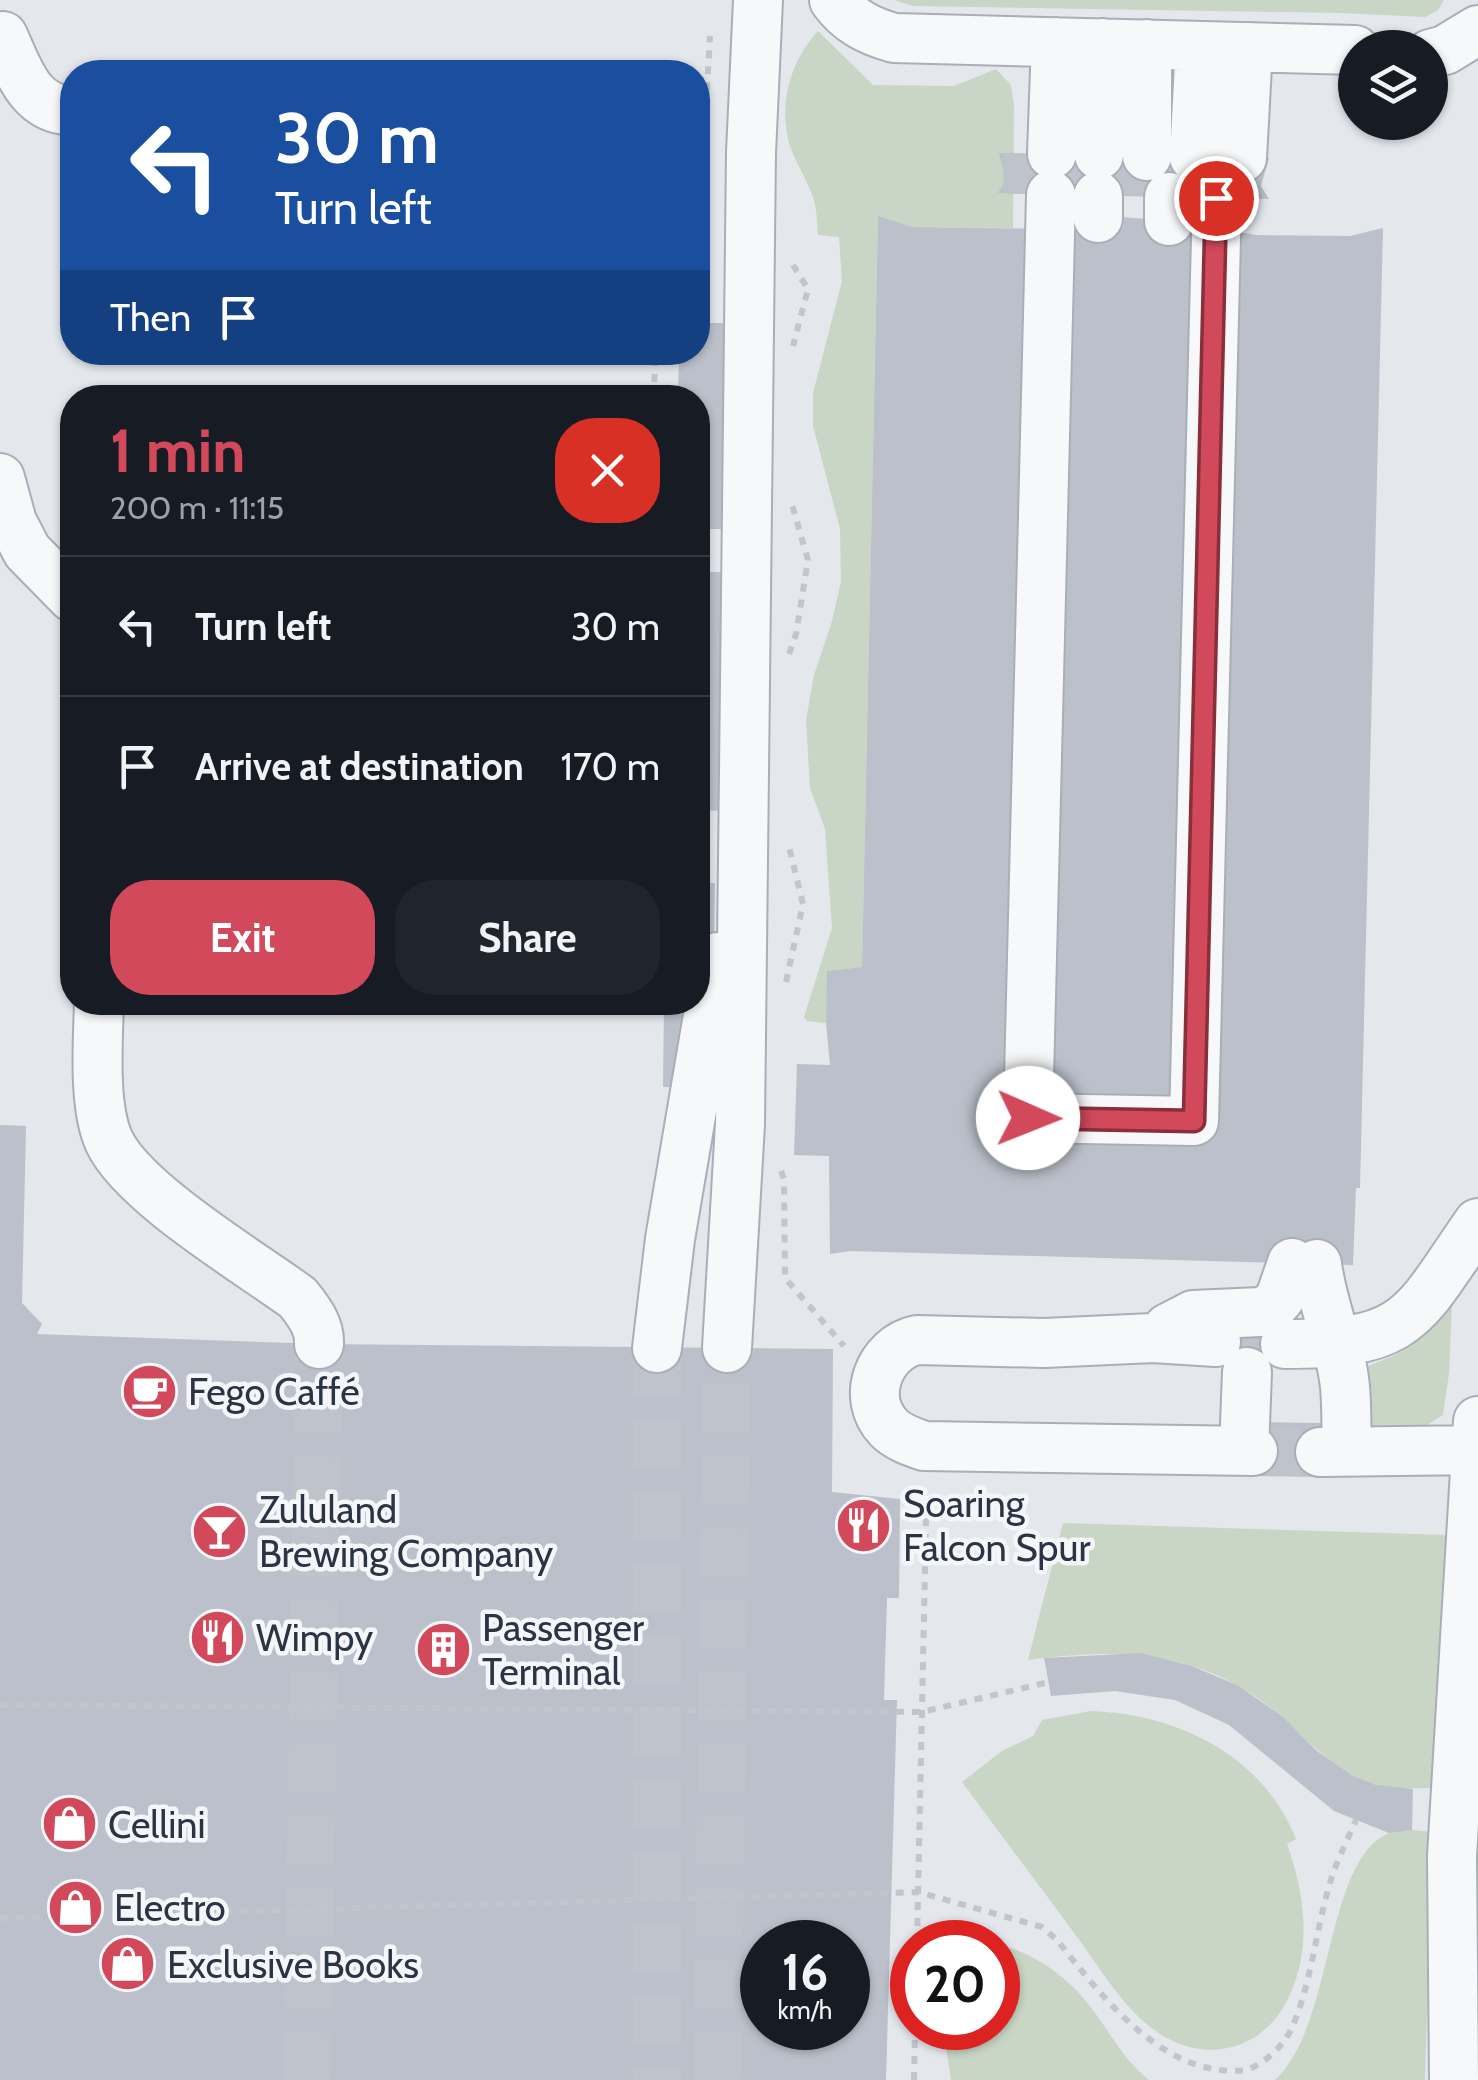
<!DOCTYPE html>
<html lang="en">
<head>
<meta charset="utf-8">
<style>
  :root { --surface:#171b24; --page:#20242c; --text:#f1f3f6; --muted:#9ea1a6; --line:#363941; --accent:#d1495b }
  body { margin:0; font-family:Cabin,sans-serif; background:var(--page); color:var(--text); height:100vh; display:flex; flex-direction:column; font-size:38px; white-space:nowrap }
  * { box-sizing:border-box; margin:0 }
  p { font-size:32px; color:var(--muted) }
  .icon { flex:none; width:55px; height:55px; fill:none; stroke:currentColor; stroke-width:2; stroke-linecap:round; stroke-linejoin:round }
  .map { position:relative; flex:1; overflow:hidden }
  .sheet { position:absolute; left:60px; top:385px; width:650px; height:630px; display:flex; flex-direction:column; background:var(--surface); border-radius:40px; box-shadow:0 2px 8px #0004 }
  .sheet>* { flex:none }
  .guide { position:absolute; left:60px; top:60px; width:650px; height:305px; border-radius:40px; box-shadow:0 2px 8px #0004; background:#1a4fa0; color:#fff; overflow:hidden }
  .tools { position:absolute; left:1338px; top:30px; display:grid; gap:20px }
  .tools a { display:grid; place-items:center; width:110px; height:110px; border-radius:50%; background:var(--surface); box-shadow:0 2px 8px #0004; font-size:50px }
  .speed { position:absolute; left:740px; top:1920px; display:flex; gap:20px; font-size:50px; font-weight:700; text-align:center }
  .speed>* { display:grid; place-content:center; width:130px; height:130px; border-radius:50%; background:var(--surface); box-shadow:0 2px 8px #0004; line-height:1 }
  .speed small { font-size:25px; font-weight:400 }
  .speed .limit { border:15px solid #d22; background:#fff; color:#111 }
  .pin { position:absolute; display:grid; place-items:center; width:85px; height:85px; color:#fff; margin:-42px; border:5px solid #fff; border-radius:50%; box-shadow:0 2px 10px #0007 }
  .me { position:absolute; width:110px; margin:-55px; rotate:91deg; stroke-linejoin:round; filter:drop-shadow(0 0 8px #0008) }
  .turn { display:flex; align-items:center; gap:35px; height:210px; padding:0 50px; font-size:45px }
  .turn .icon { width:130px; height:130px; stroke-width:2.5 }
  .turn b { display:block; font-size:70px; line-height:85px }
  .then { display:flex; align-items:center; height:95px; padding:0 50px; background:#0003; gap:20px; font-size:38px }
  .round { display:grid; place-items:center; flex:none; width:105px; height:105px; border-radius:40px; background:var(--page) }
  .headline { display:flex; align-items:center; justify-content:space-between; height:170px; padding:0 50px }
  h1 { font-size:60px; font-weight:700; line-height:75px; color:var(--accent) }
  .primary-button { display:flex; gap:20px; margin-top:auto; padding:20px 50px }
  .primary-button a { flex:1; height:115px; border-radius:40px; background:var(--accent); color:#fff; font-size:40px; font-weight:700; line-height:115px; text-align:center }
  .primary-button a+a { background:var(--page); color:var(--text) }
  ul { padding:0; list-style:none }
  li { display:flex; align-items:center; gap:30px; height:140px; padding:0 50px; border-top:2px solid var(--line) }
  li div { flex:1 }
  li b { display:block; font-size:38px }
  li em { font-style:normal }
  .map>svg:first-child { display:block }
  .green { fill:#c9d6c5 }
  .building { fill:#bbc0ca; fill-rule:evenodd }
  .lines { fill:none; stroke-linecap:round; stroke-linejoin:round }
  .minor-tunnel { stroke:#bfc3cb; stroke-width:48; stroke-dasharray:48 24; stroke-linecap:butt }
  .minor-casing { stroke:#a9aeb7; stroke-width:52 }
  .path { stroke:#c2c5cb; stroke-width:6; stroke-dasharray:8 8; stroke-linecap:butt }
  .minor { stroke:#f7f8fa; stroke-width:48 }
  .route-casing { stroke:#882f3b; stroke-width:25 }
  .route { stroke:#d1495b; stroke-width:18 }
  .labels { text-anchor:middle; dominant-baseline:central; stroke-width:9; stroke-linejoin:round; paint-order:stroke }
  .poi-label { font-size:38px; fill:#2b3445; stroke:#f4f6f9; text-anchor:start }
</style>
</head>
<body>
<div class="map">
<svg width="1478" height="2080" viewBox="0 0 1478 2080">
  <rect width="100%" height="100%" fill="#e4e7ec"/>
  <path class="green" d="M894 0H1444L1438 10 1425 17 1340 13 913 6Z
    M818 31 873 85 954 86 996 69 1011 85 1014 105 1013 228 913 227 878 217 862 967 828 971 826 1023 807 1021 804 1017 832 928 825 829 810 788 806 720 814 675 832 621 841 581 840 529 813 426V393L842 281 839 237 818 235C817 225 817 214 815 204 811 187 800 170 793 154 776 113 788 63 818 31Z
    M1453 1281 1449 1373 1443 1415 1424 1427 1367 1425 1366 1367C1422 1345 1429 1337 1453 1281Z
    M1063 1523 1448 1535 1433 1788C1415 1788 1397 1790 1380 1786 1329 1774 1298 1725 1256 1697 1185 1649 1110 1649 1028 1660Z
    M1091 1711C1177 1714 1263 1755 1296 1839L1287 1844C1306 1897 1313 1955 1284 2006 1256 2055 1197 2063 1153 2029 1123 2007 1102 1971 1080 1941 1041 1888 1001 1835 962 1782L1002 1751 1033 1736 1042 1720Z
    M1412 1830 1432 1832 1425 2080H1275C1335 2025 1324 1860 1389 1833 1396 1830 1405 1831 1412 1830Z
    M998 1945C1032 1951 1068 1977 1089 2005 1110 2031 1122 2059 1149 2080H951L943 2028H998Z"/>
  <path class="building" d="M999 153 1269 158 1261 186 1269 199 998 193 1006 180Z
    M878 216 913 227 1059 229V223L1122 217 1169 221 1257 235 1350 236 1383 228 1360 1188H1356L1353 1265 850 1251 830 1254 829 1156 794 1155 797 1064 830 1065 826 1023 827 971 862 967Z
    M698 323H729L725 529H698V398H678L679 352H698Z
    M698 572H724L720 811 698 810Z
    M698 883H715L712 1088 663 1087 664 1002H698Z
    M0 1125 26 1126 22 1303 42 1324 37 1334 319 1344 833 1349 832 1492 900 1499 899 1598H887L884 1700H897L886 2080H0ZM762 1942H848V2028H762Z
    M1253 1422 1321 1423 1320 1477 1252 1476Z
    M1141 1653 1192 1666 1239 1686 1283 1717 1317 1751 1353 1776 1376 1785 1413 1789 1412 1830 1389 1833 1334 1811 1229 1725 1175 1700 1115 1691 1051 1696 1044 1658Z"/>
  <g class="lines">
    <path class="minor-tunnel" d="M1027 194 1028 154
      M1074 195 1076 154
      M1122 196 1123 155
      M1169 197 1170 156
      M1217 198V157
      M1216 1342 1285 1344
      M657 1348V2080
      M1253 1451 1320 1452
      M307 2080 319 1344
      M717 2080 727 1348"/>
    <defs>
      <path id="minor" d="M834 0C849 21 869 31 894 38L1355 50
        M3 36C19 71 29 109 72 111
        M1430 54 1445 50 1478 30
        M1052 154 1056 42
        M1099 155 1103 43
        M1147 156V44
        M1194 157 1200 46
        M1242 158 1248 47
        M1051 195 1028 1118 1194 1121 1217 198
        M1098 218V196
        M1169 221V197
        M0 478 12 522 27 551 72 597
        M99 1002C98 1041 93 1106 109 1141 133 1193 249 1262 298 1298 309 1312 320 1326 319 1344
        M1317 1264C1322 1306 1341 1345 1345 1387 1347 1408 1346 1430 1347 1451
        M1168 1328 1193 1315 1260 1312 1271 1308 1280 1298 1292 1263
        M1216 1342 1153 1338 1044 1343 917 1340C879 1348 860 1398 889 1428 898 1437 912 1442 924 1446L1253 1451
        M1285 1344C1411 1344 1412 1318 1478 1223
        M657 1348 670 1239 718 957
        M727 1348 740 1124 751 153 758 0
        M1244 1451 1247 1372
        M1320 1452 1478 1450
        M1454 2080 1452 1856 1478 1421"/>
    </defs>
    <use href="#minor" class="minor-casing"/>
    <path class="path" d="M698 250 710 36
      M793 265 808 289 793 346
      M654 398 655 352
      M789 654 796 634 808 560 791 501
      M786 982 803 904 788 843
      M781 1171 784 1179 785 1278 844 1346
      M0 1705 922 1712 1049 1682
      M0 1918 918 1892 1042 1927 1056 1939C1100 1993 1162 2080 1247 2070 1267 2062 1286 2044 1294 2023 1312 1978 1316 1930 1330 1883 1336 1862 1347 1841 1356 1820
      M917 1942 926 1522 922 1488
      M914 2080 915 2028"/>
    <use href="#minor" class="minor"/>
  </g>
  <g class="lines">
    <defs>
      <path id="route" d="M1028 1118 1194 1121 1216 198"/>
    </defs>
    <use href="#route" class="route-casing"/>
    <use href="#route" class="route"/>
  </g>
  <defs>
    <symbol id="cafe-disc" viewBox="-11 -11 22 22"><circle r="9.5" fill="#d1495b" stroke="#f4f6f9"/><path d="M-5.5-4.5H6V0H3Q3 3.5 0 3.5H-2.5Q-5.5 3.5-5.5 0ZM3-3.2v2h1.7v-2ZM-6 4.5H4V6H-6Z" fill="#fff"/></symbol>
    <symbol id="restaurant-disc" viewBox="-11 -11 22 22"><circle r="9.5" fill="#d1495b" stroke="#f4f6f9"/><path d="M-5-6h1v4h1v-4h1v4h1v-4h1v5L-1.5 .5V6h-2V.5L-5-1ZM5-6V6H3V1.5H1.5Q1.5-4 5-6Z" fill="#fff"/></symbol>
    <symbol id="bar-disc" viewBox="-11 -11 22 22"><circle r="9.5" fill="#d1495b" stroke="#f4f6f9"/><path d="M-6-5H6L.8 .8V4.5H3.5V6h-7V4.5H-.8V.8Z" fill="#fff"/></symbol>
    <symbol id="building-disc" viewBox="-11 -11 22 22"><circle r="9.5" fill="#d1495b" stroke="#f4f6f9"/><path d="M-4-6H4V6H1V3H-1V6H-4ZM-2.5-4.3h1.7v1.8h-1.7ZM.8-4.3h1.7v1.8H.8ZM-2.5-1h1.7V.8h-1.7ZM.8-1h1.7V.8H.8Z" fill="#fff"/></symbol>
    <symbol id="shop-disc" viewBox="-11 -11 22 22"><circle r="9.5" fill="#d1495b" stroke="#f4f6f9"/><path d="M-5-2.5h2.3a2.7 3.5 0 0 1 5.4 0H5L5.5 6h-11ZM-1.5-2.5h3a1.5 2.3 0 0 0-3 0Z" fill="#fff"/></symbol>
  </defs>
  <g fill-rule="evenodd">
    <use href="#cafe-disc" x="118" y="1360" width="63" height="63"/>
    <use href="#restaurant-disc" x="832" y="1494" width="63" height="63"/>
    <use href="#bar-disc" x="188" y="1500" width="63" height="63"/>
    <use href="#restaurant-disc" x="186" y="1606" width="63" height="63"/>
    <use href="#building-disc" x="412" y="1618" width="63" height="63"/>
    <use href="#shop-disc" x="38" y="1792" width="63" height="63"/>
    <use href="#shop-disc" x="44" y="1876" width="63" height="63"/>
    <use href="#shop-disc" x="96" y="1932" width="63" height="63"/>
  </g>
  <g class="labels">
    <g class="poi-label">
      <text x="188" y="1391">Fego Caffé</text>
      <text x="903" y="1503">Soaring<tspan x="903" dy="44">Falcon Spur</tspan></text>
      <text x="259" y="1509">Zululand<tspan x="259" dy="44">Brewing Company</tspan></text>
      <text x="482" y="1627">Passenger<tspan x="482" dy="44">Terminal</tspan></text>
      <text x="256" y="1637">Wimpy</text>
      <text x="108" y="1824">Cellini</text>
      <text x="114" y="1907">Electro</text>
      <text x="167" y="1964">Exclusive Books</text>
    </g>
  </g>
</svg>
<div class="tools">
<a><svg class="icon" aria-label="layers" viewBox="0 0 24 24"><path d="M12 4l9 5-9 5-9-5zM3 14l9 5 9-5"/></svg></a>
</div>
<div class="speed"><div>16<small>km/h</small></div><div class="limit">20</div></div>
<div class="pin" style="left:1216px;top:198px;background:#d93025"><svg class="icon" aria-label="arrive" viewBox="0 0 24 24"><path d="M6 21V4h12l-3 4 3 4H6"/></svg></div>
<svg class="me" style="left:1028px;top:1118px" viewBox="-20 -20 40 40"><circle r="19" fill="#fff"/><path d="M0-13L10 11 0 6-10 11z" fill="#d1495b"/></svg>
<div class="guide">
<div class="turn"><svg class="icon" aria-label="left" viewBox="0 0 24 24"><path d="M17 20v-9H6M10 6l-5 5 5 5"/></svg><div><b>30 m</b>Turn left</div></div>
<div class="then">Then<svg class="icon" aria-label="arrive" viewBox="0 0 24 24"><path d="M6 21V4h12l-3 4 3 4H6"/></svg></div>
</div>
<section class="sheet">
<div class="headline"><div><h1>1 min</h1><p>200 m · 11:15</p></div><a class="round" style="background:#d93025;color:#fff"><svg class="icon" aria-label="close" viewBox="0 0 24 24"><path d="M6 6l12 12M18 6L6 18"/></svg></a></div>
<ul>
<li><svg class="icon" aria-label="left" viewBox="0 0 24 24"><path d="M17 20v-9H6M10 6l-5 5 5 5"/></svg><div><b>Turn left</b></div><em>30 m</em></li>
<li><svg class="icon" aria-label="arrive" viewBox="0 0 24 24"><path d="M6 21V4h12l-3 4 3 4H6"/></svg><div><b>Arrive at destination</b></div><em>170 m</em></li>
</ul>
<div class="primary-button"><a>Exit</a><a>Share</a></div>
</section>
</div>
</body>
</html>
